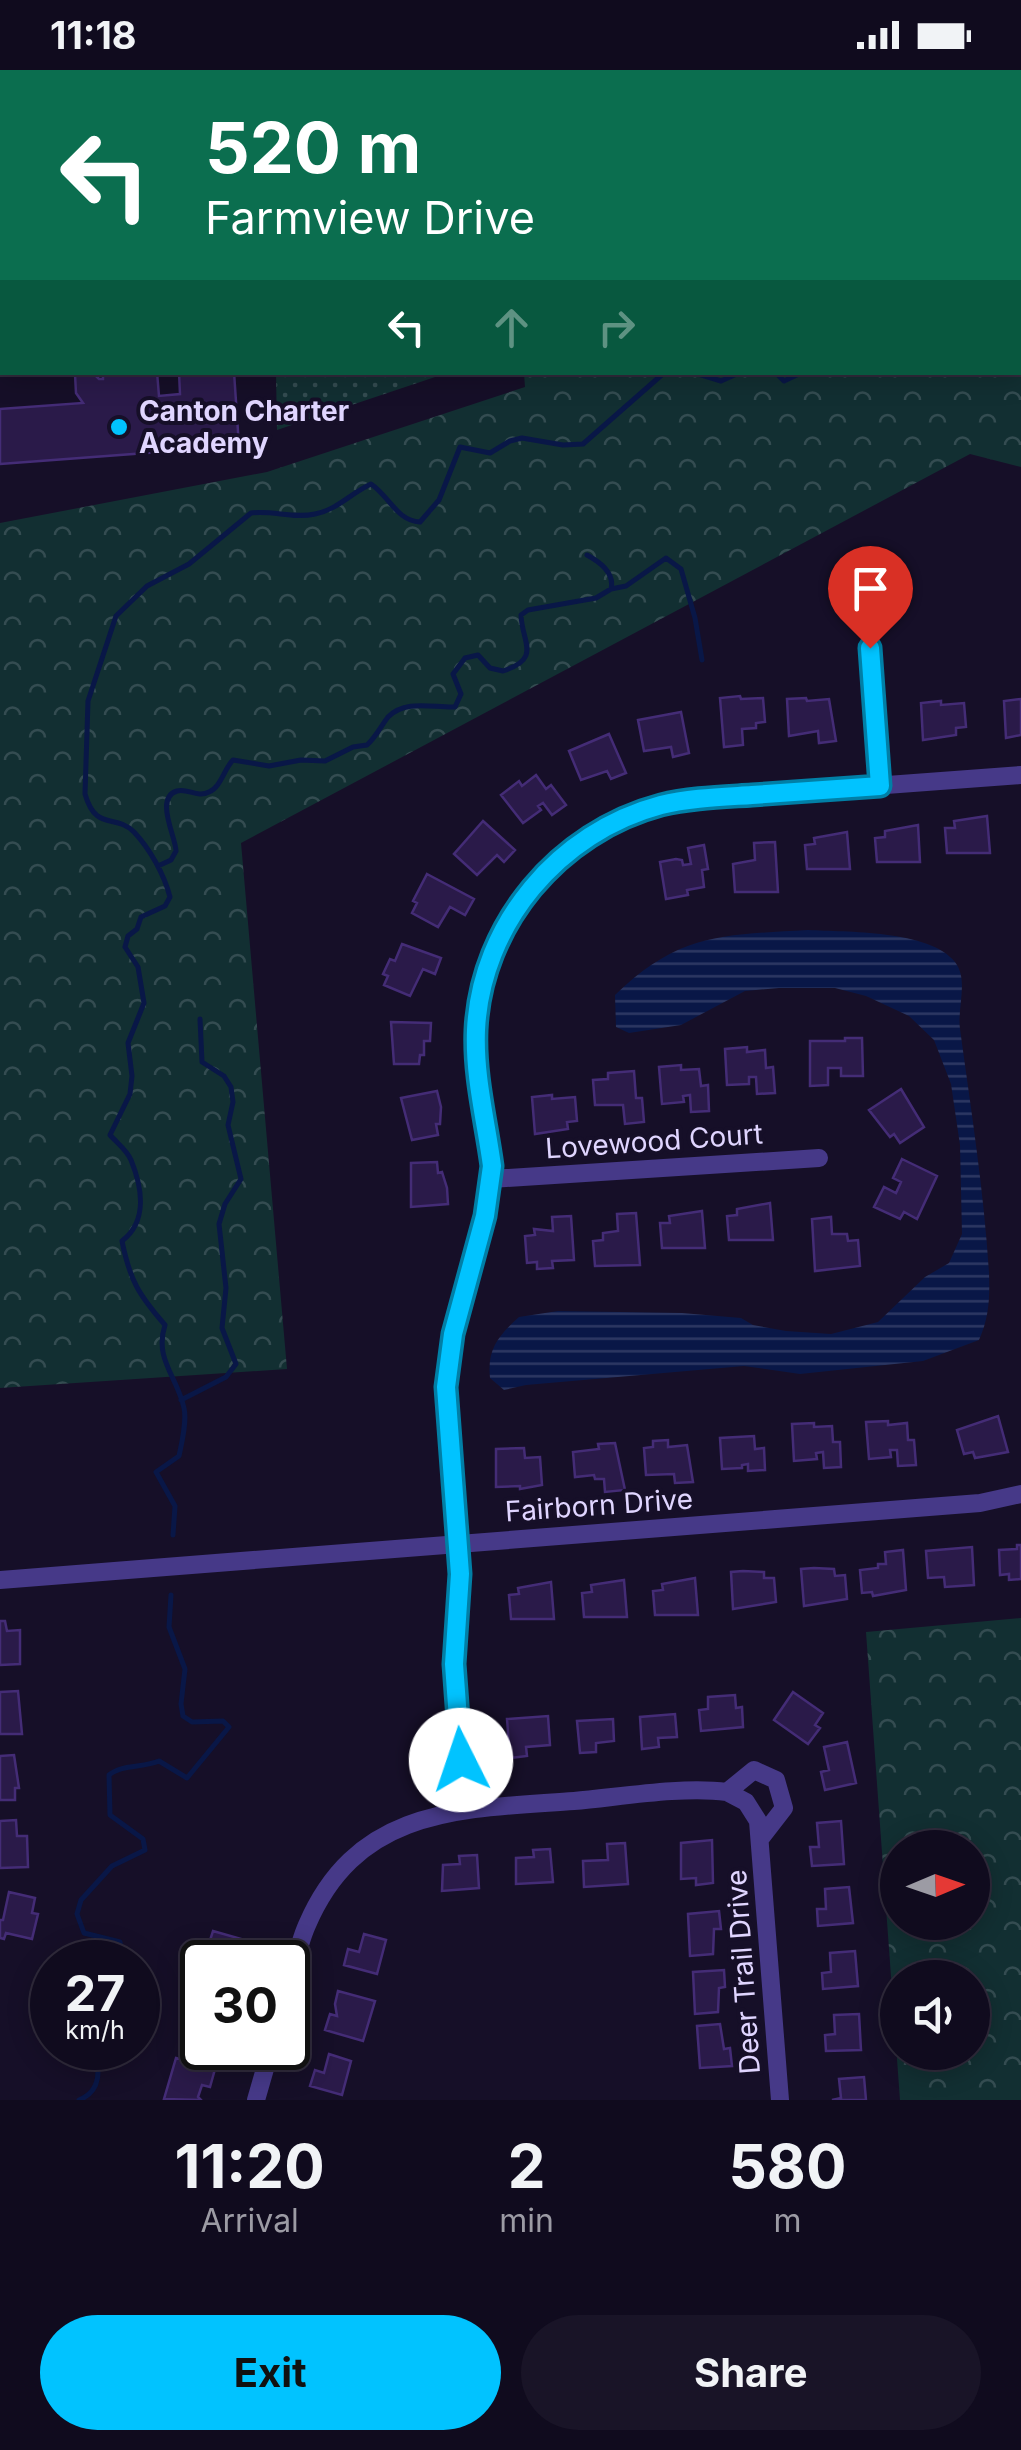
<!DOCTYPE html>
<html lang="en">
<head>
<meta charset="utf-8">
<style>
  :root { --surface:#100b1e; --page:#191427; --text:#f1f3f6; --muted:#9c9ba4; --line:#302b3c; --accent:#01c3ff }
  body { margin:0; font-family:Inter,sans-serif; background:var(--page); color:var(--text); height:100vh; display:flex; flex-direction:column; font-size:38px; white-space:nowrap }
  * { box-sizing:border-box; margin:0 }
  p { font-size:32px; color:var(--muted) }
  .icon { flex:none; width:55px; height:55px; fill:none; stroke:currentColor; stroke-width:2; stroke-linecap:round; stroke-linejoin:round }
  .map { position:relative; height:2030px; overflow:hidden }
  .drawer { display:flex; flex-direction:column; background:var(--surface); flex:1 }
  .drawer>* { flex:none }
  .top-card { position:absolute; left:0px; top:0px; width:1022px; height:305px; box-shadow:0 5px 25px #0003,0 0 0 2px var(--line); background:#0b6e4f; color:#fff; overflow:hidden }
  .needle { width:65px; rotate:88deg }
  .tools { position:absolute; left:880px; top:1760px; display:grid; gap:20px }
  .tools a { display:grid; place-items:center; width:110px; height:110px; border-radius:50%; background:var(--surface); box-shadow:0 5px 25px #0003,0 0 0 2px var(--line); font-size:50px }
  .speed { position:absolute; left:30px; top:1870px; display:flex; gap:20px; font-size:50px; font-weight:700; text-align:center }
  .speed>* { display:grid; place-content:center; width:130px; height:130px; border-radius:50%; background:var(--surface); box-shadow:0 5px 25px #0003,0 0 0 2px var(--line); line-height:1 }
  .speed small { font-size:25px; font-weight:400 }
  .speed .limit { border:5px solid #111; border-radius:15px; background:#fff; color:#111 }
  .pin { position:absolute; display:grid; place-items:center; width:85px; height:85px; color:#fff; margin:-102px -42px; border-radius:50% 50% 50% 0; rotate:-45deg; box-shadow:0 0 10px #0007 }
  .pin .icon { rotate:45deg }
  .me { position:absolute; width:110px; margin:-55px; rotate:356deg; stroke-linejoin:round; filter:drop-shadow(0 0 8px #0008) }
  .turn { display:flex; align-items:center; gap:35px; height:210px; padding:0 40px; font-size:45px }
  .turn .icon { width:130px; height:130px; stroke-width:2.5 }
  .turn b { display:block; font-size:70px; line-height:85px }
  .lanes { display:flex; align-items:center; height:95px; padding:0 40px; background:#0003; justify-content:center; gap:50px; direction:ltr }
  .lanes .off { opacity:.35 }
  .eta { display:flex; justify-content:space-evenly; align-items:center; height:170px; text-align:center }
  .eta b { font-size:60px; font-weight:700; line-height:70px }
  .cta { display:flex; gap:20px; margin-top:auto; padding:20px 40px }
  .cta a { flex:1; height:115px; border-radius:60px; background:var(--accent); color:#111; font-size:40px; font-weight:700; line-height:115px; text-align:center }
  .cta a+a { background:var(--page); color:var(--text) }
  .status { display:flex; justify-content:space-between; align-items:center; height:70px; padding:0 50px; background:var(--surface); direction:ltr }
  .status svg { height:28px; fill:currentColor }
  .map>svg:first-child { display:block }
  .forest { fill:url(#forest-crowns); fill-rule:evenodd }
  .park { fill:url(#park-dots) }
  .water { fill:url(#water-rules) }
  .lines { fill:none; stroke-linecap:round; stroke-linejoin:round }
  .stream { stroke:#091747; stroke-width:5 }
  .building { fill:#2a1a49; stroke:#442c76; stroke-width:2.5 }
  .minor { stroke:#463988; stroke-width:18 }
  .route-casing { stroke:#017fa6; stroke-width:25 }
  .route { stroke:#01c3ff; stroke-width:18 }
  .poi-dot { fill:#01c3ff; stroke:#160f28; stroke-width:4 }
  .labels { text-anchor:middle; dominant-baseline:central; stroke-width:8; stroke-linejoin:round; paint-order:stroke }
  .poi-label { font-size:28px; font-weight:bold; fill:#e0d5ff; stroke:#160f28; text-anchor:start }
  .street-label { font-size:28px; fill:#e0d5ff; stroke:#160f28 }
</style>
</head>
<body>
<div class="status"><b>11:18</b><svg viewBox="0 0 49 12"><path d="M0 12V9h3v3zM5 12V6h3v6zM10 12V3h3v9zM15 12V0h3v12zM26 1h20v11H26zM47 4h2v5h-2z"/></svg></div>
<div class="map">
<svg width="1021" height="2030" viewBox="0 0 1021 2030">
  <defs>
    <pattern id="forest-crowns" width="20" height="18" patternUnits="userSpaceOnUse" patternTransform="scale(2.5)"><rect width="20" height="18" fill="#122f32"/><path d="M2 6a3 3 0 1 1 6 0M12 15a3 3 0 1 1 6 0" fill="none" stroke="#344c51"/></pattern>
    <pattern id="park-dots" width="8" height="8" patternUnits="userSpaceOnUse" patternTransform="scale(2.5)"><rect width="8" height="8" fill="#122f32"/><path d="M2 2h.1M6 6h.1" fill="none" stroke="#344c51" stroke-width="1.8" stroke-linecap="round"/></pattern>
    <pattern id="water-rules" width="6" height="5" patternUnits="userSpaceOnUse" patternTransform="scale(2.5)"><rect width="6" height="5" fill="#091747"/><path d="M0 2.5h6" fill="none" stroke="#2d3863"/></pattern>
  </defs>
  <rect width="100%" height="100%" fill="#160f28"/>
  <path class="forest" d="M1021 120V397L970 384 241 773 287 1299 0 1318V453L267 402 525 317 524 303 1020 302Z
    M1021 1548V2030H900L866 1562ZM898 1778H972V1852H898ZM898 1908H972V1982H898Z"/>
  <path class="park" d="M276 303V302L447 303 277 360Z"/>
  <path class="water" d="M808 860C845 862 930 860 955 892 969 910 957 937 960 959 971 1040 984 1121 989 1203 990 1227 989 1248 979 1270L923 1291 800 1304 744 1296 526 1315 504 1320 490 1308C487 1279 498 1266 519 1247L558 1241 682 1243 741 1248 753 1255 786 1261 831 1264 878 1252 925 1207 949 1193 962 1164 960 1075 951 1014 934 970 909 946 866 926 835 918H779L745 921 681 955 629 963 616 957 615 925C680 862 724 865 808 860Z"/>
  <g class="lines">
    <path class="stream" d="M1020 232H1021
      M692 302 721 311 741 302
      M775 302 784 311 803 302
      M587 485C600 492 615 503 611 519
      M158 796 171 790 176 781C176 767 154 728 177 721 188 718 197 728 209 722 221 717 224 699 233 690L269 696 301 690 325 691 353 677 367 675C376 667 381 656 388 647 406 629 433 638 455 637L461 624 453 604 465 588 478 585 490 598 503 601C542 588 522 573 521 545L528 540 596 528 611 519 626 516 666 488 681 499 695 548 702 590
      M181 1330 226 1307 236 1294 222 1258 226 1218 219 1154 225 1134 241 1109 228 1055 233 1032 231 1017 224 1006 202 992 200 949
      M173 1465 175 1436 156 1402 179 1386C182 1372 187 1351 184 1338 177 1306 154 1289 165 1255 139 1225 130 1211 122 1171 148 1151 142 1117 131 1090 127 1080 117 1073 110 1065L130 1024 132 1006 128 973 144 933 138 897 125 877 128 866 137 859 141 847 165 836 170 827C164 804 150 779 134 762 115 743 96 762 85 724L88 631 116 546 147 516 189 494 251 443C273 440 293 449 315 444 337 440 351 423 371 414 389 426 397 451 420 452L439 430 460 377 490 383 510 371 522 368 563 375 583 374 665 302
      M123 1892 120 1872 84 1863 77 1844 81 1830 112 1796 145 1780 143 1769 110 1745 109 1705C122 1694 143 1698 159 1691L187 1708 229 1657 223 1651 192 1652 183 1646 181 1634 185 1599 169 1557 171 1525
      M79 2030C102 2021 100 1999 94 1978"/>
  </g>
  <path class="building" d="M92 302 99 309H103V302H157L159 326 180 324 179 302H234L239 376 0 394V339L83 333 76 323 75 304Z
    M740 626 741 629 763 628 765 652 756 653V658L742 659 743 675 724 677 720 628Z
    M806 628 807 631 829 629 836 671 819 673 818 661 789 666 787 629Z
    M1021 629V665L1006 668 1004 631Z
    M941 631V635L964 633 966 657 956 658V665L923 670 921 633Z
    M681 642 689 683 673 687 671 677 644 681 638 650Z
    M609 664 626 703 611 709 607 701 581 710 569 681Z
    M536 705 546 719 551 715 566 735 552 745 543 733 538 736 541 740 523 753 501 725 519 711 522 716Z
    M987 746 990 783H947L945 758H955L954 751Z
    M483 751 515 780 504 792 497 785 477 805 454 784Z
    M918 755 920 792H877L875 768 885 767V761Z
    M847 762 850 799H807L805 775 815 774 814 768Z
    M775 772 778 822H735L733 794 755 790 754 773Z
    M704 775 708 799 702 800 704 817 687 820 688 825 666 829 660 792 676 789 682 790 683 795 691 794 688 778Z
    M427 804 474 829 465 845 450 837 438 857 412 843 417 833 413 831Z
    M402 874 441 888 435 904 423 899 410 926 384 915 388 906 383 904 390 889 395 891Z
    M391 952 431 953 430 971H424V985H420L419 994H394Z
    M845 968H862L863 1006H841V998H828V1015L810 1016V971H845Z
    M747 977V982L765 980 766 998 773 997 775 1023 757 1024 756 1007H749V1014L727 1015 725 979Z
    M681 995V1000L699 999 701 1016 708 1015 709 1041 691 1042 690 1025 683 1026 684 1032 662 1034 659 997Z
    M634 1001 636 1028H642L644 1052 625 1054 623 1035H595L593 1010 608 1009V1003Z
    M901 1019 924 1057 900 1073 894 1064 890 1067 869 1040Z
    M437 1021 441 1037 440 1054H436L438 1065 412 1070 401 1028Z
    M552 1025V1029L575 1027 577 1051 567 1052 568 1059 535 1064 532 1027Z
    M902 1089 937 1106 917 1149 904 1142 900 1149 874 1137 884 1117 896 1123 901 1112 893 1108Z
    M437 1092 438 1103 442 1102 447 1118 448 1134 411 1137V1093Z
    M770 1133 773 1170H729L727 1146 737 1145V1139Z
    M702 1141 705 1178H662L660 1153H670L669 1146Z
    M636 1143 640 1195 595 1196 593 1171 603 1170V1163L618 1161 617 1144Z
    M571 1146 574 1190 552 1191 553 1198 537 1199V1192L527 1193 525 1166 535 1165 534 1159 553 1161 552 1147Z
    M831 1147 832 1164H847L848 1171 858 1170 860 1196 815 1201 812 1149Z
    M998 1346 1008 1382 975 1388 973 1382 964 1384 957 1360Z
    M888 1351V1355L907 1353 908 1370H914L916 1395 898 1396 897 1380H890L891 1387 869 1389 866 1352Z
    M814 1353V1357L832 1356 833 1372H840L841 1397 824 1398 823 1382 816 1383 817 1389 794 1391 792 1354Z
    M754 1366 755 1379 764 1378 765 1400 748 1401V1394L742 1395V1398L722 1399 720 1368Z
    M668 1370V1377L687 1375 693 1412 675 1413 674 1404 646 1405 644 1378 653 1377V1371Z
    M615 1373 625 1420 605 1422 604 1409H595L594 1405 575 1407 573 1382 599 1379 598 1374Z
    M524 1378 525 1388 540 1387 542 1415 520 1419V1416L496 1417V1379Z
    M1017 1475H1021V1509L1009 1510V1504L1000 1505 999 1480 1017 1479Z
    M972 1477 974 1515 945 1517 944 1507 928 1508 926 1481Z
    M903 1480 906 1520 873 1526 872 1522 862 1523 860 1500 878 1498V1494H886L885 1482Z
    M814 1498 834 1499 835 1506 845 1505 847 1529 804 1536 801 1499Z
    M743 1501 764 1502V1508H774L776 1532 733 1539 731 1502Z
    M695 1508 698 1545H655L653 1521 663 1520 662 1514Z
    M624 1510 627 1547H584L582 1523 592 1522 591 1515Z
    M551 1512 554 1549H511L509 1525 519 1524 518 1518Z
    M0 1551H5L7 1561 20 1560V1594L0 1595Z
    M18 1621 22 1664H0V1622Z
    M793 1622 823 1643 815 1655 820 1658 808 1674 774 1650Z
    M735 1625 736 1638 742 1637 743 1657 701 1661 699 1640 708 1639V1627Z
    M675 1644 677 1667 658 1668 659 1677 642 1679 640 1647Z
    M548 1646 550 1675 526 1677 527 1686 510 1688 507 1649Z
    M613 1649 614 1671 596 1673V1682L580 1683 577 1651Z
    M847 1672 856 1713 825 1720 821 1702 829 1700 824 1677Z
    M14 1685 19 1718H15V1730H0V1686Z
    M16 1750 17 1766H27L28 1797 0 1798V1751Z
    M841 1751 844 1794 812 1796 810 1777H819L817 1753Z
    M712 1770 713 1813 696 1815V1808L681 1809V1773Z
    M625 1773 628 1814 584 1817 583 1791 608 1790 607 1774Z
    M550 1779 553 1812 516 1814V1788L534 1787 533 1780Z
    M477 1785 479 1818 442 1821 443 1795 460 1794 459 1786Z
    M849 1817 853 1853 818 1856 817 1839H826L825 1819Z
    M9 1822 35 1828 32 1843 38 1844 32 1869 6 1863 4 1869 0 1868V1850H3Z
    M719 1841 721 1859H714L713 1884 690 1886 688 1844Z
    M213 1861 252 1872 247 1890 239 1888 237 1892H203Z
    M364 1864 386 1870 377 1904 344 1895 348 1879 359 1882Z
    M855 1881 858 1916 823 1919 822 1903 831 1902 830 1883Z
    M724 1900 725 1917 719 1918 718 1942 695 1944 693 1902Z
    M195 1921 202 1923V1967L183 1962Z
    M338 1921 375 1931 363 1971 325 1960 330 1944 337 1946 335 1934Z
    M859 1944 861 1980 826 1981 825 1965 835 1964 834 1945Z
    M720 1954 724 1979 730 1978 732 1996 700 1998 697 1956Z
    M329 1984 351 1991 342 2025 310 2016 315 2000 324 2003Z
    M176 1988 215 1999 210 2017 202 2015 198 2027 201 2030 164 2029Z
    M864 2007 866 2030H832L841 2028 839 2009Z"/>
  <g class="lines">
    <path class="minor" d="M98 0V2
      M373 2 408 0
      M0 30H2
      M870 578 880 715
      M491 1109 819 1088
      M0 1510 980 1433 1021 1424
      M727 1722 754 1700 776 1710 784 1738 760 1769
      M465 1739 454 1594 460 1504 446 1317 453 1264 485 1146 492 1096C486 1050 474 1004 476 958 484 836 580 744 699 729L1021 705
      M288 1921C294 1899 298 1875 307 1855 358 1736 463 1739 574 1731 620 1727 682 1716 727 1722L746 1732 758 1751 780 2030
      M256 2030 271 1978"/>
  </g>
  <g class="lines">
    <defs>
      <path id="route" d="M461 1690 454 1594 460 1504 446 1317 453 1264 485 1146 492 1096C486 1051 474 1006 476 960 481 854 559 762 661 735 690 728 722 727 752 725 795 722 838 719 880 716L870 578"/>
    </defs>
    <use href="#route" class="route-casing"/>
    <use href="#route" class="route"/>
  </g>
  <circle class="poi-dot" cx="119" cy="357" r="10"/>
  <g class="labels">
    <g class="poi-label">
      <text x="139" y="341">Canton Charter<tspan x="139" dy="32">Academy</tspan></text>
    </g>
    <g class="street-label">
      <text transform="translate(654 1071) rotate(-4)">Lovewood Court</text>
      <text transform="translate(599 1435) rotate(-4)">Fairborn Drive</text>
      <text transform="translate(743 1902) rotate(-94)">Deer Trail Drive</text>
    </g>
  </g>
</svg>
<div class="tools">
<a><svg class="needle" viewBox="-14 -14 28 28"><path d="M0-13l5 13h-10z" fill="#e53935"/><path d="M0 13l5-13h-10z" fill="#9c9ba4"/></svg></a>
<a><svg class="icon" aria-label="sound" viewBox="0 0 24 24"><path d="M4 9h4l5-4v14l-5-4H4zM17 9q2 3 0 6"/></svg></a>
</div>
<div class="speed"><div>27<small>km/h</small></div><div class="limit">30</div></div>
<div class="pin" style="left:870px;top:578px;background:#d93025"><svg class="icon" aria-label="arrive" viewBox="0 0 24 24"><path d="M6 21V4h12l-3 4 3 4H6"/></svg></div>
<svg class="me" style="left:461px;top:1690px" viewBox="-20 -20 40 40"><circle r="19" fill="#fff"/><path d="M0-13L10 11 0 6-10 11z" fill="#01c3ff"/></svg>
<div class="top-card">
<div class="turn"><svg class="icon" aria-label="left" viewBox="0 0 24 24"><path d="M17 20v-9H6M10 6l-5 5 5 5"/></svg><div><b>520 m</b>Farmview Drive</div></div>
<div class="lanes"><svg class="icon" aria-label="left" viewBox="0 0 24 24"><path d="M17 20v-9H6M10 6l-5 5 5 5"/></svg><svg class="icon off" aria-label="ahead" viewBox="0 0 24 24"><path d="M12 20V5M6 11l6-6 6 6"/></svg><svg class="icon off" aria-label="right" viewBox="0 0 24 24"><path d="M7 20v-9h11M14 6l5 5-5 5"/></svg></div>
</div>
</div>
<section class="drawer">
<div class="eta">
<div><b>11:20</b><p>Arrival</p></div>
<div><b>2</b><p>min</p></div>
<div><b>580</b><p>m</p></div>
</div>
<div class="cta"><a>Exit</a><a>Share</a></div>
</section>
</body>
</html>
